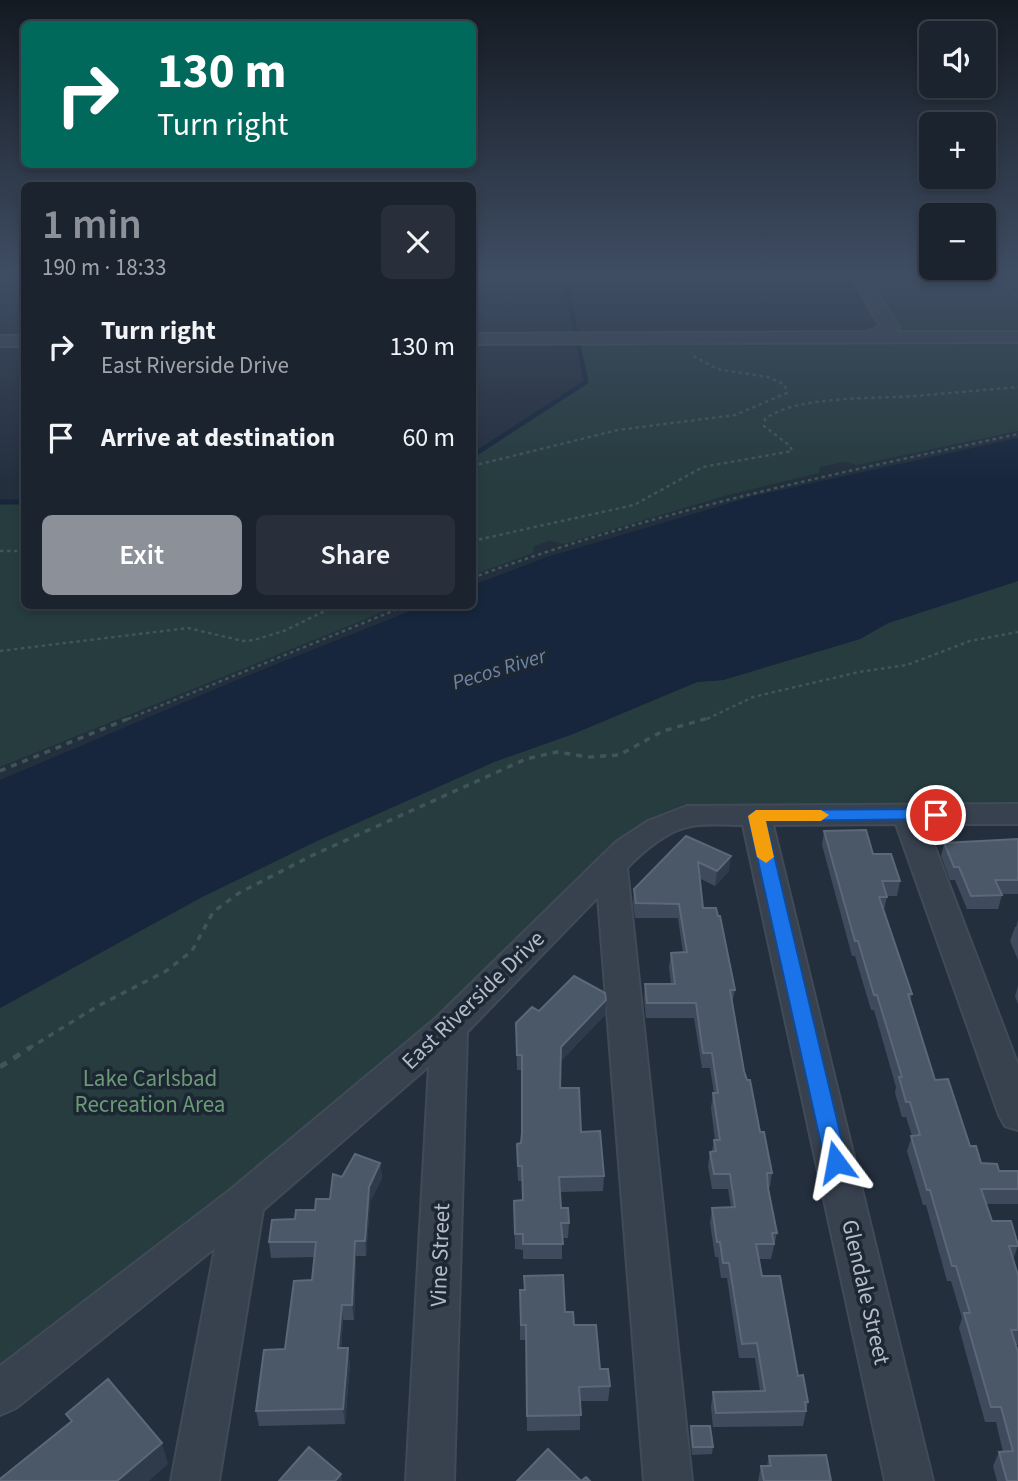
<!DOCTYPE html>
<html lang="en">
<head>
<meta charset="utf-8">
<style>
  :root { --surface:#1b232e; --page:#282f3a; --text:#f1f3f6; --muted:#a0a4aa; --line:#39404a; --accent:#8c9099 }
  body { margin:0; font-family:"Source Sans 3",sans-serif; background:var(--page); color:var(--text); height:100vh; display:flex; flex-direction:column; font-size:26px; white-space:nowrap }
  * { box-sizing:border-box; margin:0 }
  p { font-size:23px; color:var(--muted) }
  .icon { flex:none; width:38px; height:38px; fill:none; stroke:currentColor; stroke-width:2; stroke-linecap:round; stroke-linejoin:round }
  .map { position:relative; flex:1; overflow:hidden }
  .details { position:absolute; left:21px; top:182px; width:455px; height:427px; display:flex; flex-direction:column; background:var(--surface); border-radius:10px; box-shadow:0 4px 10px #0003,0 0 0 2px var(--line) }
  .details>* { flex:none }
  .guide { position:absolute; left:21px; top:21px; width:455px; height:147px; border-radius:10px; box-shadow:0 4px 10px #0003,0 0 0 2px var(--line); background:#00695c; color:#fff; overflow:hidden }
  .controls { position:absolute; left:919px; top:21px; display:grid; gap:14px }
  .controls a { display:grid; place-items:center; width:77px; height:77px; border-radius:10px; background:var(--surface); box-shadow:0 4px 10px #0003,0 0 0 2px var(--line); font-size:35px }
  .pin { position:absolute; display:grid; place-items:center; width:60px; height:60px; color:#fff; margin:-30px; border:4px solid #fff; border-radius:50%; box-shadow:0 2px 7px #0007 }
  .me { position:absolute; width:77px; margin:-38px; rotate:347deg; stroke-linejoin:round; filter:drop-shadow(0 0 5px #0008) }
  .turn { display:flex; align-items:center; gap:24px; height:147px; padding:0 21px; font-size:32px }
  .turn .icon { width:91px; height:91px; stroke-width:2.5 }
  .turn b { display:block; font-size:49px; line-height:60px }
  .round { display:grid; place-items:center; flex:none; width:74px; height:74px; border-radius:10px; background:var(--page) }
  .head { display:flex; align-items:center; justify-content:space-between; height:119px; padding:0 21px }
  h1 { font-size:42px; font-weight:600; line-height:52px; color:var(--accent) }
  .button { display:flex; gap:14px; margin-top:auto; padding:14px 21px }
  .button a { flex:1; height:80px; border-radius:10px; background:var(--accent); color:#fff; font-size:28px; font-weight:600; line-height:80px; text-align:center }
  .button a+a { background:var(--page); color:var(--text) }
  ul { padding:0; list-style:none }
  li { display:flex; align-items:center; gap:21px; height:91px; padding:0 21px }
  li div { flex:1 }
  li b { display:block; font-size:26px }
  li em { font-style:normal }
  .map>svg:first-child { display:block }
  .green { fill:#263c3f }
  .water { fill:#17263c }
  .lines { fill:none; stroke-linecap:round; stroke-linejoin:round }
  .stream-far1 { stroke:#17263c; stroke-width:4.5 }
  .stream { stroke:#17263c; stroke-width:5 }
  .minor-casing { stroke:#414a57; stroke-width:4 }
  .path-far2 { stroke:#3f5557; stroke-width:2.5; stroke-dasharray:3.5 3.5; stroke-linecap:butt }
  .path-far1 { stroke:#3f5557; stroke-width:3.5; stroke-dasharray:6 6; stroke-linecap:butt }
  .path { stroke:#3f5557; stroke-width:5; stroke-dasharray:8 8; stroke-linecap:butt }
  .minor { fill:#38414e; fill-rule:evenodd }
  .wall { fill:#3f4b5c }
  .shaded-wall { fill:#2f3b4b }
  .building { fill:#4b5868; stroke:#5c6777; stroke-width:2 }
  .route { fill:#1a73e8; stroke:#114b97; stroke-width:2 }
  .slow { fill:#f59e0b }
  .labels { text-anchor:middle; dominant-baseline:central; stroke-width:7; stroke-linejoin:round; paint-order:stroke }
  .water-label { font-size:21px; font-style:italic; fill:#6d86a8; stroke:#1d2633 }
  .near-street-label { font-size:23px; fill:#b4bcc9; stroke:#1d2633 }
  .near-park-label { font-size:23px; fill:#6b9a76; stroke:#1d2633 }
</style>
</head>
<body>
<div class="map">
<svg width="1018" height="1481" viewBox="0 0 1018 1481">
  <rect width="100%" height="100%" fill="#242f3e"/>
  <path class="green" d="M860 274H1018V431L857 465 843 462 820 467 819 473 728 495 564 544 549 541 534 546 533 553 473 575V458L588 381 580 343H901Z
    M0 504H24V606H398L0 767Z
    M1018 581V814L673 820 449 1028 0 1393V1008L202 897 319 840 494 762 573 734 697 682 723 680 860 639 888 623Z"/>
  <path class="water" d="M1018 438V581L888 623 860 639 723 680 697 682 573 734 494 762 319 840 202 897 0 1008V780L244 677 423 606H472L473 585 547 557 754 496Z"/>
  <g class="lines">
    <path class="stream-far1" d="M564 274 576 333
      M472 456 586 382 578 343"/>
    <path class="stream" d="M0 502H24"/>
    <defs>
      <path id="minor" d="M850 274H866L899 328 895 332H1018V342L472 344V334L868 332 880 326Z
        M0 336H24V346H0Z
        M1018 804V824H926L1018 1065V1130L1005 1126 999 1115 896 824 773 825 933 1481H885L743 825C727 825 708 823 692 826 669 829 643 851 627 868L692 1481H644L598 897 467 1032 454 1481H406L429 1066 263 1210 219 1481H171L215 1248 16 1408 0 1415V1366L230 1190 436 1018 616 842 648 821 687 806Z"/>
    </defs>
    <use href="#minor" class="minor-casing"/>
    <path class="path-far2" d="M994 274 1018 297
      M472 466 618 430 735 415 787 393 785 385 768 377 717 369 690 354
      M472 541 634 505 703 467 792 451 790 446 764 426 765 419C797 395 876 399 916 396 950 393 984 390 1018 387
      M0 551H24
      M472 578C649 512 834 474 1018 434
      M0 651 188 628 243 641 254 640 284 631 335 606
      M128 719 405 606
      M707 719 753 697 859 672 907 665 970 641 1018 632"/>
    <path class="path-far1" d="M0 771 132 717
      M28 1049 96 1007 166 971 192 951 213 912 239 893 311 856 526 759 557 752 589 757 619 755 663 731 712 717"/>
    <path class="path" d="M0 1067 31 1047"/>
    <use href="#minor" class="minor"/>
  </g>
  <path class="wall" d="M824 831 873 854 900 881 897 896H887L884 910 912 994 910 1001 935 1080 970 1146 981 1163 999 1171H1018V1204H986L992 1221 1018 1245 1013 1260 1018 1275V1345H1016L1018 1481H997L993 1466 999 1452H1003L996 1422H985L959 1328 962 1318 951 1281H947L926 1205H923L907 1151 912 1136 906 1117H902L895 1093 896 1087 874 1010H871L855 956H852L822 845Z
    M686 836 729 871 715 886 699 878 703 908 735 990 732 1004 744 1071 760 1132 772 1173 770 1187 768 1188 777 1233 771 1259H759L762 1276 808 1402 803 1426 713 1427 711 1407 713 1392 760 1391 755 1358H739L727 1278H721L718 1257H715L710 1223 712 1208 731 1207 728 1189H712L708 1166 710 1152 712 1151 714 1140H715L711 1108 713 1093H714L710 1068H702L694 1018H646L644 999 645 984H671L669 967 671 953H683L678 918H635L633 903 634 889Z
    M1018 839V894H1001L1002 895 998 909H967L955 880H950L941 856 944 843Z
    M1018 920V960L1010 941 1015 927H1016Z
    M1018 986V1004L1015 996Z
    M606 1000 605 1015 560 1062V1088L604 1176 603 1191 560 1192 561 1208 569 1223 568 1238H562V1259H523V1250L515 1249 514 1201 523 1200 522 1181H518L517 1159 521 1143 522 1135V1070H517L516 1023 539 1011Z
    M380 1163 382 1178 370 1202 366 1256H356L354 1320H343L341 1348 350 1363 345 1424 259 1426 256 1411 285 1349 312 1280 314 1257 271 1258 269 1242 295 1219 315 1210 330 1199 342 1177Z
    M524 1276 565 1312 610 1386 608 1401H580V1430L527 1431 526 1340H520V1305L524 1290Z
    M691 1426 713 1447 712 1454 692 1455 690 1433Z
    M769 1456 831 1481H758L761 1466H767Z"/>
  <path class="shaded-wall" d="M731 856 729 871 715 886 717 871Z
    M606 1000 605 1015 560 1062 561 1047Z
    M380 1163 382 1178 370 1202 366 1256 365 1241 369 1187Z
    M355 1241 356 1256 354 1320 352 1305Z
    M342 1305 343 1320 340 1363 338 1348Z
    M348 1348 350 1363 345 1424 343 1409Z
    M162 1443 168 1464 149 1481H117Z
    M341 1474 342 1481H335Z"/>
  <path class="building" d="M866 830 873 854H891L900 881H882L887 897H879L912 994H908L935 1080 948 1079 970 1146H976L981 1163 997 1164 999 1171H1018V1189H981L992 1221H1011L1018 1245V1246H1009L1018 1275V1330H1011L1018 1352V1481H1007L999 1452 1013 1451 1001 1407H991L964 1313H970L956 1266H952L930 1190H927L911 1136 920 1135 910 1102H906L899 1077H902L877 995H874L858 941H855L824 831Z
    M686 836 731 856 717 871 698 862 703 908H716L718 916H720L735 990H730L744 1071 747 1080H750L760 1132H764L772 1173H767L768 1188 777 1233H772L774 1244H756L762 1276H780L798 1376 803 1375 808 1402H805L806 1411 716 1413 713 1392 765 1391 757 1343 742 1344 729 1263H723L720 1242H717L712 1208 735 1207 730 1174H714L710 1152 716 1151 714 1140H720L713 1093H718L712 1053H703L696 1003H647L645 984H675L671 953 687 952 679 904 636 903 634 889Z
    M1018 839V880H995L1002 895 971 896 959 867H954L944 843Z
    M574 976 605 993 606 1000 561 1047 560 1088H579L581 1132 600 1131 604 1176 559 1177 561 1208H568L569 1223H561L563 1244H523V1234H515L514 1201 523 1200 522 1166H518L517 1144 521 1143 522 1133V1055H517L516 1023 532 1007 539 1011Z
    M355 1154 380 1163 369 1187 365 1241H355L352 1305H342L338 1348H348L343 1409 256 1411 264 1350 285 1349 294 1281 312 1280 316 1242H269L272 1220 295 1219 296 1210H315L316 1199H330L333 1174 342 1177Z
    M563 1275 565 1312H573L574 1325H596L600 1369H608L610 1386 579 1387 581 1415 527 1416 526 1325H521L520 1290H525L524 1276Z
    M108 1379 162 1443 117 1481H0V1479L72 1421 66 1414Z
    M691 1426H710L713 1447H693Z
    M309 1447 341 1474 335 1481H279Z
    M548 1449 581 1481H517Z
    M826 1455 831 1481H764L761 1466H771L769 1456Z
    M586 1477 590 1481H581Z"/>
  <linearGradient id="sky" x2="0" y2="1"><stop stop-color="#141a22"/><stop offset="0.57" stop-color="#3f4d63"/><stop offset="1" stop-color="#3f4d63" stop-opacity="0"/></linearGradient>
  <rect width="1018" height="481" fill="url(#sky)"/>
  <path class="route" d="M936 809 944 815 942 819 766 821 847 1162 844 1168 836 1171 828 1168 825 1162 748 816 756 810Z"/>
  <path class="slow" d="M756 810H821L829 815 821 821H766L774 857 766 863 757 857 748 816Z"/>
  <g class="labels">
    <g class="water-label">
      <text transform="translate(499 669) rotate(-17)">Pecos River</text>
    </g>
    <g class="near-street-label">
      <text transform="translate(473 1000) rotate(-44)">East Riverside Drive</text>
      <text transform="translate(440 1255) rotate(-88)">Vine Street</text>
      <text transform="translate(866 1292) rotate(77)">Glendale Street</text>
    </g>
    <g class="near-park-label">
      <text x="150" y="1078">Lake Carlsbad<tspan x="150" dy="26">Recreation Area</tspan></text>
    </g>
  </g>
</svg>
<div class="controls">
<a><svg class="icon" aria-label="sound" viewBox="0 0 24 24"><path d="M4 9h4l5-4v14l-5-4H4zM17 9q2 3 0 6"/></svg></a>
<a>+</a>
<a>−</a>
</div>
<div class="pin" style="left:936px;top:815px;background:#d93025"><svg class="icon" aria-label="arrive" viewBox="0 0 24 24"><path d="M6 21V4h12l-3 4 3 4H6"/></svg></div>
<svg class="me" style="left:836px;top:1162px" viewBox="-20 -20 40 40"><path d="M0-17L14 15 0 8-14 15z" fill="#1a73e8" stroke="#fff" stroke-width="4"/></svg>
<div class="guide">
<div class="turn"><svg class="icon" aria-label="right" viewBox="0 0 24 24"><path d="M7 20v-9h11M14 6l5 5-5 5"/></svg><div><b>130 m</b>Turn right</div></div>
</div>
<section class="details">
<div class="head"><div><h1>1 min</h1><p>190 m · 18:33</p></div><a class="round"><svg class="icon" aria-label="close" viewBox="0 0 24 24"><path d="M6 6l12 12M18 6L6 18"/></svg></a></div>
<ul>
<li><svg class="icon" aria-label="right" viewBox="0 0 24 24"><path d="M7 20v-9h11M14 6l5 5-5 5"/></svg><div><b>Turn right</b><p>East Riverside Drive</p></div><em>130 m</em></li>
<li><svg class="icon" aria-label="arrive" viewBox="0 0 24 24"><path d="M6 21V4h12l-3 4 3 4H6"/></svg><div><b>Arrive at destination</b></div><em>60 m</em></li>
</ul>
<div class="button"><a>Exit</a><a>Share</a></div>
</section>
</div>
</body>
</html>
